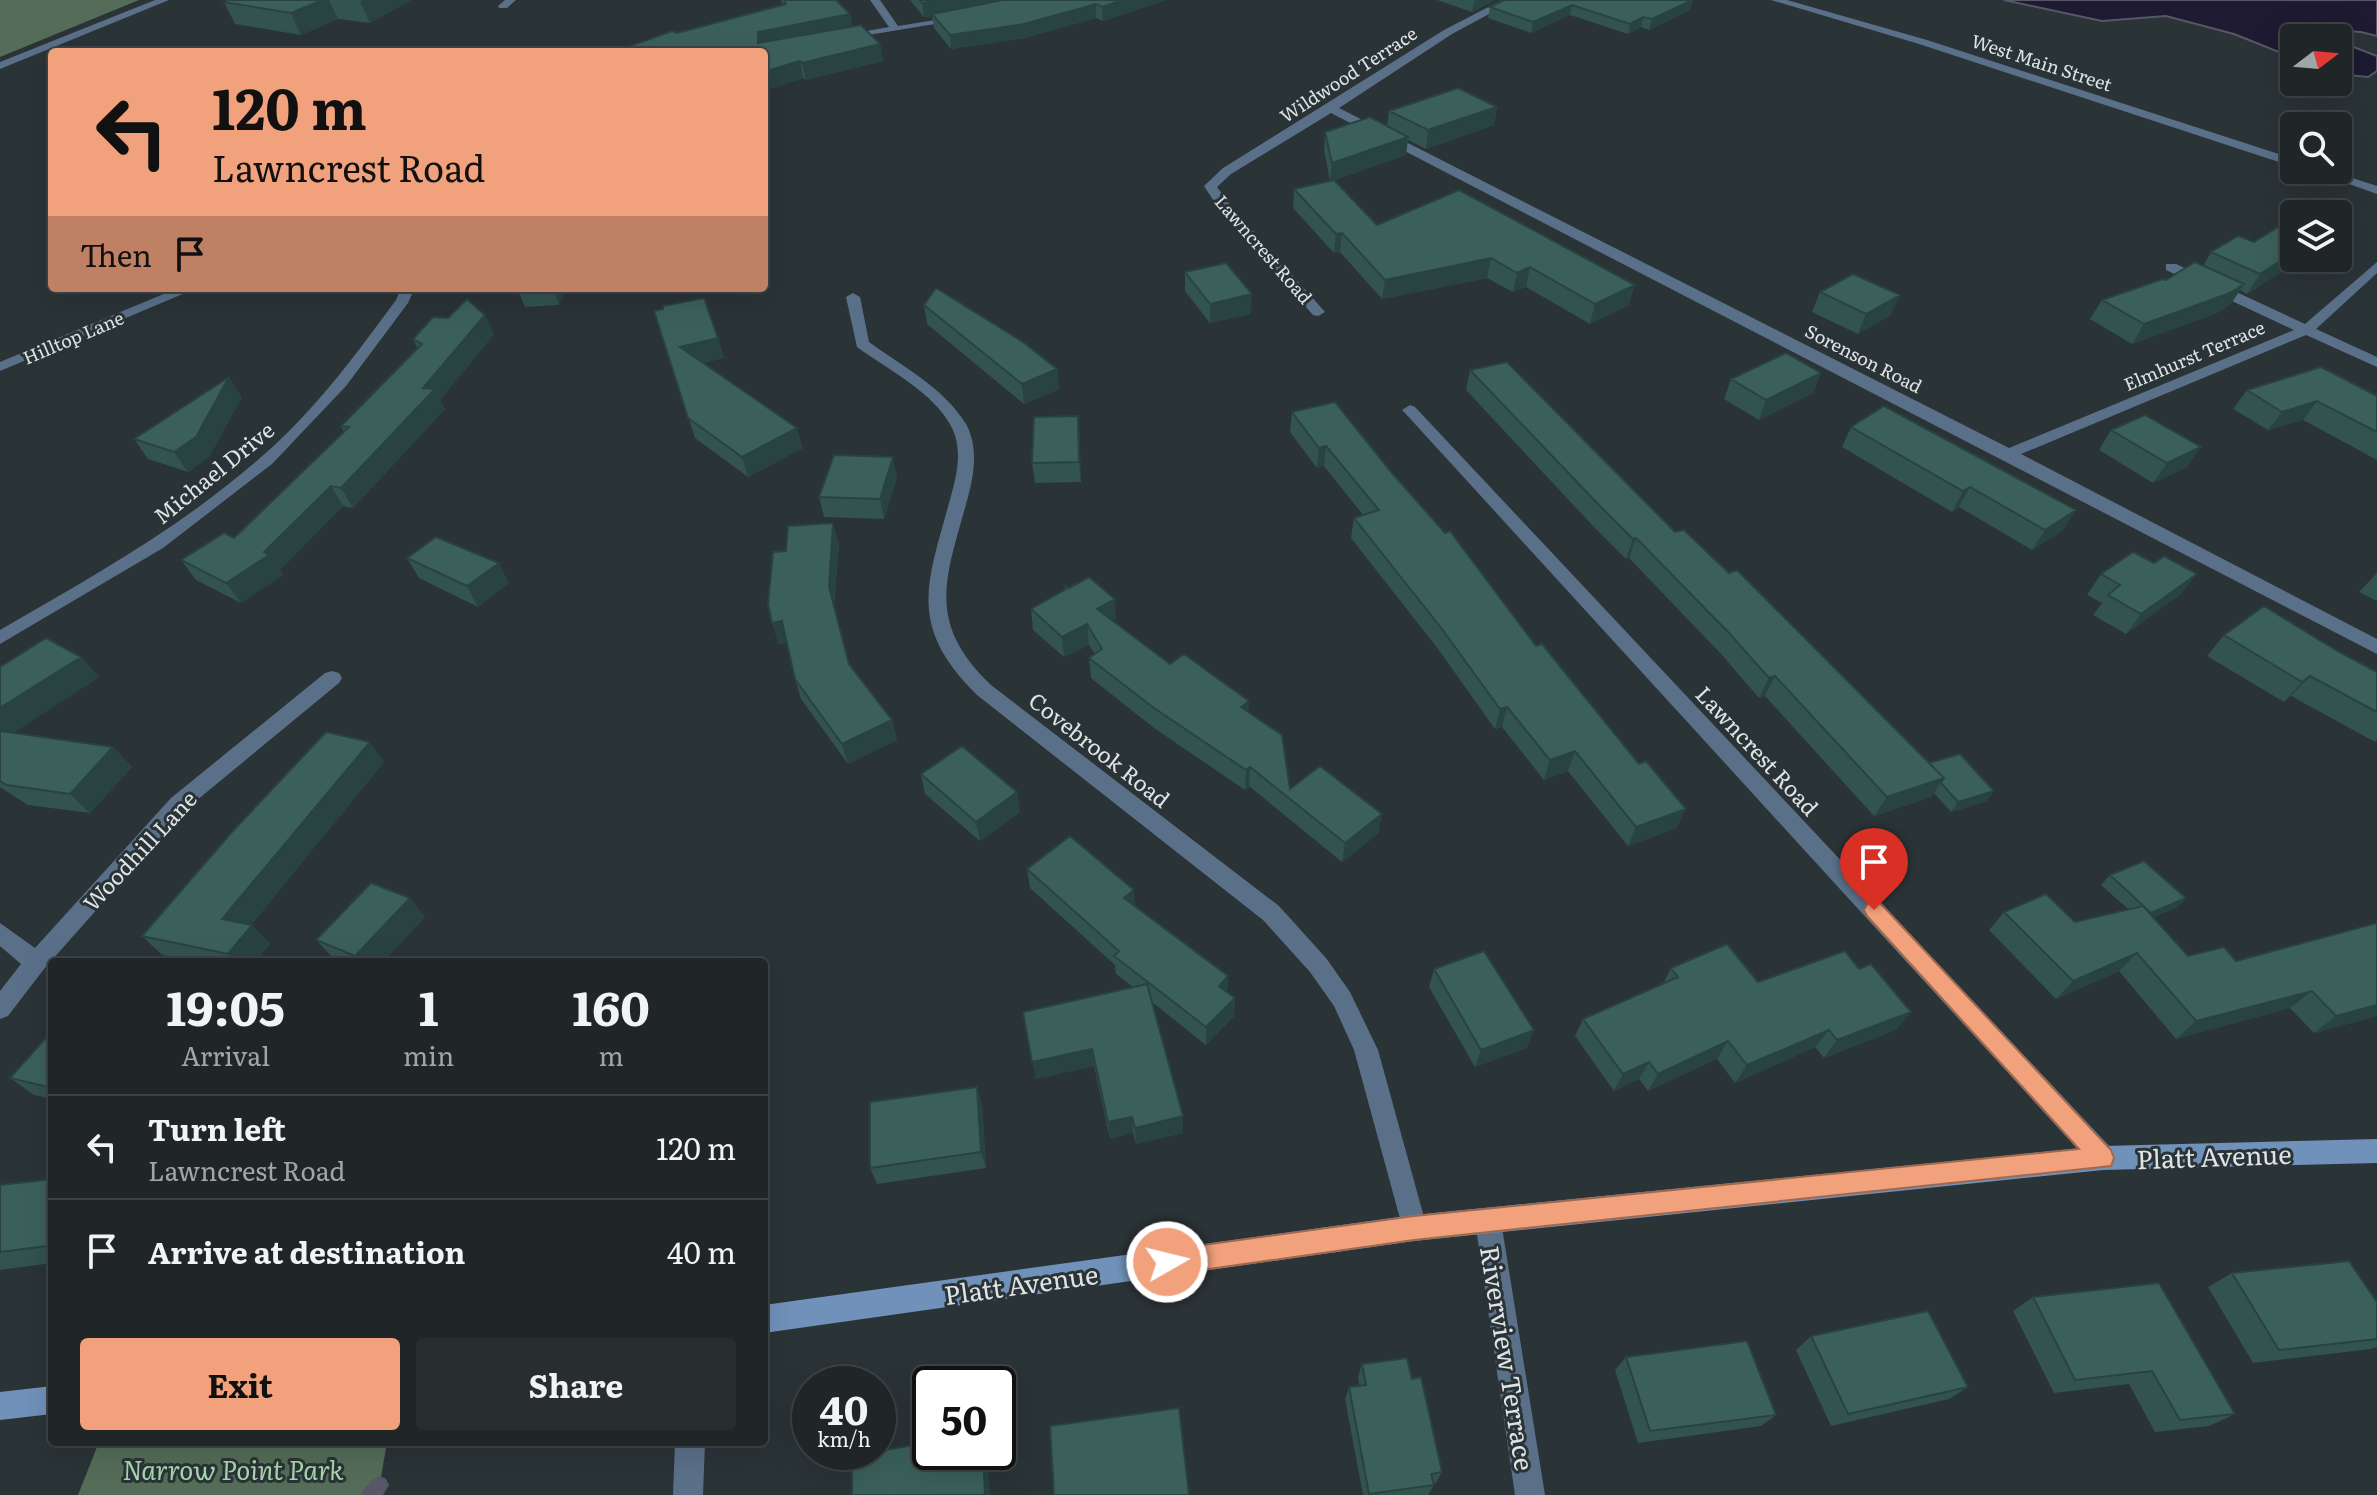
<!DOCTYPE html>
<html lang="en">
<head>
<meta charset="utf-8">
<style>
  :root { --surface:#202628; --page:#282e30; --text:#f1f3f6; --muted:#a2a5a8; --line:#3d4345; --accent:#f1a17c }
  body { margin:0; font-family:Literata,serif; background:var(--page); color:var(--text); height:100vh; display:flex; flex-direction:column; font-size:30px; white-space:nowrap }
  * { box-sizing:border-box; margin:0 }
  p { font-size:26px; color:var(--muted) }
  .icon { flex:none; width:44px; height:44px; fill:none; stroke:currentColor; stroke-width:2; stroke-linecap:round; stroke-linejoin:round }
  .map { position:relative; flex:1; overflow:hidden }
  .sheet { position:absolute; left:48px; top:958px; width:720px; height:488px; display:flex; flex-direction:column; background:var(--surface); border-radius:8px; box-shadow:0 8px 32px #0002,0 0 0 2px var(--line) }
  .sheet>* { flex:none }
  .guide { position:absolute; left:48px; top:48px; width:720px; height:244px; border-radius:8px; box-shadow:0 8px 32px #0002,0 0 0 2px var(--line); background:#f1a17c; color:#111; overflow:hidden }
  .needle { width:52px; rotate:74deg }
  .fabs { position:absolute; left:2280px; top:24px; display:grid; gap:16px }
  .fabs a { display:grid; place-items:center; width:72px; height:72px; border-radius:8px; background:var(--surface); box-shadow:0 8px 32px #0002,0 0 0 2px var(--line); font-size:40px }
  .speed { position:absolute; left:792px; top:1366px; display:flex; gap:16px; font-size:40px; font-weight:700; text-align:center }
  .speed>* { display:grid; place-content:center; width:104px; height:104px; border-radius:50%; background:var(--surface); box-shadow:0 8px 32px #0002,0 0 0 2px var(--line); line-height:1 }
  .speed small { font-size:20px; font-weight:400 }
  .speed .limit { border:4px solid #111; border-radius:12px; background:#fff; color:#111 }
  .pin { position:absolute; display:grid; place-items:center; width:68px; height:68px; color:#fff; margin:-82px -34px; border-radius:50% 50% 50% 0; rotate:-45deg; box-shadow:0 0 8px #0007 }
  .pin .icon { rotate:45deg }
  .me { position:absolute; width:88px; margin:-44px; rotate:82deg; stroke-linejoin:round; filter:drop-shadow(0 0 6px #0008) }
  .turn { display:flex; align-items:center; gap:28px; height:168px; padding:0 32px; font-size:36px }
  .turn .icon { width:104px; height:104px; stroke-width:2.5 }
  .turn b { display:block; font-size:56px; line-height:68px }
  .then { display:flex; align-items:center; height:76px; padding:0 32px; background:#0003; gap:16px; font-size:30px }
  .eta { display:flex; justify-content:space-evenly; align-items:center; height:136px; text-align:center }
  .eta b { font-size:48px; font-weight:700; line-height:56px }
  .primary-button { display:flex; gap:16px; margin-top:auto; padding:16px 32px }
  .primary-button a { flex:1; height:92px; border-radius:8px; background:var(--accent); color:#111; font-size:32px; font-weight:700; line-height:92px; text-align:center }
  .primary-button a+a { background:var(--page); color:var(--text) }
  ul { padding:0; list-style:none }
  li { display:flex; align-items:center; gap:24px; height:104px; padding:0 32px; border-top:2px solid var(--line) }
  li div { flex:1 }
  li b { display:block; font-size:30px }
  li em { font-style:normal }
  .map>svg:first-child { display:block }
  .forest { fill:#546c58 }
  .water { fill:#1d1a31; stroke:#575767; stroke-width:2 }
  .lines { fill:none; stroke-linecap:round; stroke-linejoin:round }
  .stream { fill:#575767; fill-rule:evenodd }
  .service { fill:#5a7089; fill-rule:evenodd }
  .minor { fill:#5a7089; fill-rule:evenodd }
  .tertiary { fill:#5a7089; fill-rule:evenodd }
  .secondary { fill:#7092ba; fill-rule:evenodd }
  .wall { fill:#33534e }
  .shaded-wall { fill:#294340 }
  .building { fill:#3b605b; stroke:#294340; stroke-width:2 }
  .route { fill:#f1a17c; stroke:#9d6951; stroke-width:2 }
  .labels { text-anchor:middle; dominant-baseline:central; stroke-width:6; stroke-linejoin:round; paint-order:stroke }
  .far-street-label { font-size:18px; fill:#dee4e6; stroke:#2a3336 }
  .street-label { font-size:22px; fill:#dee4e6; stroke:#2a3336 }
  .near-street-label { font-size:26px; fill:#dee4e6; stroke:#2a3336 }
  .near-park-label { font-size:26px; font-style:italic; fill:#a7d6ae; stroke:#2a3336 }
</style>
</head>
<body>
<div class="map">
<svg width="2377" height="1495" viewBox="0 0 2377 1495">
  <rect width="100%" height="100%" fill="#2a3336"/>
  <path class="forest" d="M0 0H139L0 57Z
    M99 1442H387L378 1495H78Z"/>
  <path class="water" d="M2004 0H2377V36L2361 32 2326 30 2334 38H2294V58L2234 34 2166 16 2102 21Z
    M2338 41 2377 56V71L2368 77 2338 74Z"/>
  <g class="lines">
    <path class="stream" d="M380 1476 386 1479 389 1485 383 1495H361C365 1486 371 1480 380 1476Z"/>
    <path class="service" d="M675 1442H705L703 1495H673Z"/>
    <path class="minor" d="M155 0H169L0 69V62Z
      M505 0H516L507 8H499L498 6Z
      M870 0H880L898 26 960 16 965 19 838 40V36L889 27Z
      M1502 0H1515L1452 34 1339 108 2009 448 2294 330 2166 270V264H2176L2305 324 2377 262V273L2316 329 2377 357V367L2306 335 2021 454 2377 639V654L1331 113 1231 174 1217 187 1231 206 1325 312 1318 316 1313 315 1221 212 1204 186 1223 168 1444 30Z
      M178 288H197L0 371V362Z
      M401 288H415L408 303 346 386 272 464 163 548 0 644V630C104 570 212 510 296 424 333 386 365 342 396 300Z
      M853 293 860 297 869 342C902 366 944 388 966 424 977 444 975 468 970 489 949 572 921 618 991 685L1279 906 1326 958 1350 992 1378 1050 1427 1228 1423 1237 1414 1241 1405 1237 1354 1050 1334 1006 1310 972 1263 920 977 695C904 623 929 580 952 492 958 471 962 446 951 426 932 391 887 369 857 347L846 297Z
      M1410 405 1415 407 2112 1149 2116 1158 2112 1167 2103 1170 2094 1167 1405 413 1402 410Z
      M332 671 339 673 342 678 339 683 185 810 44 969 8 1016 0 1019V991L21 964 0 946V923L35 948 171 798 325 673Z
      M1488 1208 1497 1212 1501 1221 1545 1495H1515L1475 1221 1479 1212Z"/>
    <path class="tertiary" d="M1771 0H1787L1927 40 2294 159V167L1919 44Z
      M2310 170H2328L2377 186V194Z"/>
    <path class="secondary" d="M2377 1139V1163L2103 1170 1414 1241 764 1333V1305L1414 1215 2103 1146Z
      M52 1386V1414L0 1420V1392Z"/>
  </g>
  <path class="wall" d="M229 0H411L370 23 338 19 301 35 235 24 224 2Z
    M781 0H836L850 14 852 26 880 44 883 61 806 80 803 78 764 91V52L677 33 783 5Z
    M910 0H1166L1103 21 1096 18 1025 38 951 49 934 28 932 16 924 17Z
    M1437 0H1495L1472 12Z
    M1504 0 1690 10 1649 30 1641 27 1628 34 1570 15 1531 33 1488 18 1490 7Z
    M1497 107 1494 125 1426 149 1408 140 1406 155 1332 181 1377 225 1459 190 1629 305 1590 324 1526 287 1513 292 1487 278 1382 299 1340 252 1334 253 1293 208 1294 189 1330 181 1324 150 1325 132 1387 126 1389 111Z
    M2211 252 2302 258 2247 294 2240 290 2231 304 2217 313 2132 344 2090 319 2102 300 2166 280 2203 266Z
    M1185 272 1251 314 1210 323 1185 291Z
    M517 288H566L559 305 525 307Z
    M1820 292 1891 315 1858 334 1812 312Z
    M924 305 1057 369 1059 389 1024 404 927 324Z
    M654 311 718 338 724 358 703 363 803 448 748 477 695 438Z
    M485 315 494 334 440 400 445 409 353 508 343 506 280 570 283 575 241 603 196 580 181 560 234 538 344 432 341 426 418 349 413 339 448 318Z
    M1470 370 1675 532 1929 763 1987 801 1951 812 1934 793 1931 797 1874 816 1765 696 1759 698 1721 654 1629 558 1626 559 1592 525 1466 390Z
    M1821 373 1813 393 1759 420 1724 399 1731 379Z
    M2247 390 2377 396V460L2303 420 2268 430 2233 409Z
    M242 397 209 457 188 472 148 459 134 439Z
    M1292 412 1392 473 1536 646 1677 828 1628 846 1568 771 1544 780 1502 727 1495 729 1438 649 1351 538 1354 518 1363 515 1324 466 1317 468 1290 432Z
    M1078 416 1081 482 1035 483 1032 463Z
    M1851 427 2063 530 2032 550 1959 507 1952 512 1842 447Z
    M2111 430 2187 467 2153 483 2099 450Z
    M897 477 884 519 824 517 819 497Z
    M839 543 834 607 849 665 892 720 897 740 848 764 801 699 795 679 787 642 779 644 772 623 786 551Z
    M407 558 509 583 478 607 419 578Z
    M2377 573V601L2359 592Z
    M2101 574 2181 594 2126 634 2093 615 2102 603 2087 595Z
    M1031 609 1116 619 1113 621 1170 664 1248 711 1290 789 1379 833 1342 862 1249 786 1245 790 1154 728 1091 678 1089 658 1095 654 1089 645 1064 657 1033 630Z
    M2224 635 2339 652 2377 672V740L2375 742 2291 696 2284 702 2207 656Z
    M81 657 99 677 13 733 113 747 132 767 90 813 28 805 0 787V667Z
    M384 762 251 925 270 944 255 962H197L162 955 142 936Z
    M921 774 1017 792 1020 812 980 841 925 794Z
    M1027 869 1135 906 1228 976 1227 992 1235 998 1234 1016 1206 1045 1152 1002 1183 1133 1136 1144 1133 1133 1110 1139 1094 1066 1036 1079 1023 1012 1133 987 1116 974 1115 965 1030 888Z
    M2110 875 2186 898 2176 908 2153 917 2188 956 2236 961 2377 923V1016L2314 1033 2290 1008 2176 1039 2119 971 2056 999 1989 930 2004 912 2075 922 2128 909 2101 885Z
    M410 898 425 917 383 962H342L333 958 316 940Z
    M1671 968 1758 982 1859 969 1911 1012 1896 1030 1824 1058 1815 1047 1735 1083 1717 1059 1648 1091 1639 1079 1614 1091 1575 1036 1583 1019 1663 984Z
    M1434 969 1527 1048 1475 1067 1429 987Z
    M52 1031V1099L34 1095 10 1078Z
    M982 1104 986 1168 877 1184 870 1168Z
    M52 1179V1263L0 1270V1185Z
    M2232 1273 2377 1302V1347L2371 1349 2253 1363 2208 1287Z
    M2033 1297 2235 1414 2209 1426 2155 1432 2129 1384 2054 1393 2013 1311Z
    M1811 1336 1968 1387 1949 1399 1831 1426 1796 1350Z
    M1626 1357 1776 1415 1761 1426 1638 1443 1615 1370Z
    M1362 1364 1412 1379 1442 1472 1436 1483H1434V1485L1428 1495H1363L1345 1399 1349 1387 1359 1385 1358 1377Z"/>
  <path class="shaded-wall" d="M322 0H329L338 19 301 35 291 13Z
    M363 0H411L370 23 360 2Z
    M940 0H1022L932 14V16L924 17 922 3Z
    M1123 0H1166L1103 21 1102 7Z
    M1477 0H1495L1472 12 1474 2Z
    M1692 0H1693L1690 10 1649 30 1652 19Z
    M1096 4V18L1025 38 951 49 950 35Z
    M1572 5 1570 15 1531 33 1533 22Z
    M850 14 853 31 758 43V32Z
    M1643 17 1641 27 1628 34 1630 24Z
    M880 44 883 61 806 80 802 63Z
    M800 61 803 78 764 91V72Z
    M1497 107 1494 125 1426 149 1428 130Z
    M1408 137 1406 155 1330 182 1332 163Z
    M1342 233 1340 252 1334 253 1336 234Z
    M2294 252V258H2302L2247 294 2260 274Z
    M1491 258 1487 278 1382 299 1385 280Z
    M1530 267 1526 287 1513 292 1517 273Z
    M2244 284 2231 304 2217 313 2132 344 2144 324Z
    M1635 285 1629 305 1590 324 1595 304Z
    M553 288H566L559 305Z
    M1252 294 1251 314 1210 323V304Z
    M1900 295 1891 315 1858 334 1866 314Z
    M485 315 494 334 440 400 445 409 353 508 341 488Z
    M718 338 724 358 686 367 680 347Z
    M1057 369 1059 389 1024 404 1022 384Z
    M1821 373 1813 393 1759 420 1766 400Z
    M229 377 242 397 209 457 188 472 174 452Z
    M2317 401 2303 420 2268 430 2282 412Z
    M1078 416 1080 436 1081 482 1079 462Z
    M797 428 803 448 748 477 742 457Z
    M1326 446 1324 466 1317 468 1319 448Z
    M2201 447 2187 467 2153 483 2167 463Z
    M893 457 897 477 884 519 880 499Z
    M331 486 343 506 280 570 283 575 241 603 226 583 264 552Z
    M1970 487 1959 507 1952 512 1963 491Z
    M2076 510 2063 530 2032 550 2045 530Z
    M833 523 839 543 834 607 829 587Z
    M1636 538 1629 558 1626 559 1633 539Z
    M499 563 509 583 478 607 467 586Z
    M2197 574 2181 594 2126 634 2141 614Z
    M1115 599 1116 619 1098 629 1097 609Z
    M782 621 789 641 779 644 772 623Z
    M1087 624 1089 645 1064 657 1062 637Z
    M81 657 99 677 0 742V708Z
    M1775 676 1765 696 1759 698 1769 678Z
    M2310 676 2291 696 2284 702 2302 682Z
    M1249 701 1248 721 1241 707Z
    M1507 707 1502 727 1495 729 1500 709Z
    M892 720 897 740 848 764 842 744Z
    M370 742 384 762 240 938 222 919Z
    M113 747 132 767 90 813 70 794Z
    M1575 751 1568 771 1544 780 1550 760Z
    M1250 767 1249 786 1245 790 1246 770Z
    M1944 778 1931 797 1874 816 1887 797Z
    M1994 791 1987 801 1951 812 1958 802Z
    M1017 792 1020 812 980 841 976 822Z
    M1686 809 1677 828 1628 846 1636 827Z
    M1382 814 1379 833 1342 862 1345 843Z
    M1134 890 1135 909 1124 898Z
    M410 898 425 917 383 962H361L355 956Z
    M2186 898 2176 908 2142 922 2151 913Z
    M252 925 270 944 255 962H236L228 954Z
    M2137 953 2119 971 2056 999 2073 981Z
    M1228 976 1227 994 1219 986Z
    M2312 991 2290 1008 2176 1039 2196 1021Z
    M1235 998 1234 1016 1206 1045V1027Z
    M2377 1005V1016L2314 1033 2336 1016Z
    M1911 1012 1896 1030 1824 1058 1837 1040Z
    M1534 1030 1527 1048 1475 1067 1481 1050Z
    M1829 1030 1815 1047 1735 1083 1747 1065Z
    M1728 1041 1717 1059 1648 1091 1658 1074Z
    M1092 1049 1094 1066 1036 1079 1032 1062Z
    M1649 1062 1639 1079 1614 1091 1623 1074Z
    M977 1087 982 1104 986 1168 981 1152Z
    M1183 1116V1133L1136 1144 1135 1128Z
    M1132 1117 1133 1133 1110 1139 1108 1122Z
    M52 1234V1249L47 1246Z
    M983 1452H987L990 1495H985Z"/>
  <path class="building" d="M229 0H322L291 13 224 2Z
    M784 0H836L850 14 758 32V43L861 25 880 44 802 63 800 61 764 72V52H613L672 31 677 33 786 4Z
    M920 0H940L922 3Z
    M1003 0H1123L1102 7 1096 4 1024 24 950 35 932 14Z
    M1504 0H1692L1652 19 1643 17 1630 24 1572 5 1533 22 1490 7Z
    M1458 88 1497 107 1428 130 1389 111Z
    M1370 117 1408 137 1332 163 1325 132Z
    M1334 180 1377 225 1459 190 1635 285 1595 304 1530 267 1517 273 1491 258 1385 280 1342 233 1336 234 1294 189Z
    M2321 200 2330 214H2299Z
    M2294 217V252L2260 274 2211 252 2238 236 2254 242Z
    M2195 262 2244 284 2230 293 2144 324 2102 300 2163 279 2166 280Z
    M1226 263 1252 294 1210 304 1185 272Z
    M1853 274 1900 295 1866 314 1820 292Z
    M936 288 1023 342 1057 369 1022 384 924 305Z
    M704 298 718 338 680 347 797 428 742 457 688 418 654 311 663 309V306Z
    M467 299 485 315 423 388 435 389 341 488 331 486 264 552 269 555 226 583 181 560 224 533 234 538 349 427 341 426 422 344 413 339 433 317 448 318Z
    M1786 353 1821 373 1766 400 1731 379Z
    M1507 362 1675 532 1684 530 1729 573 1737 570 1944 778 1887 797 1775 676 1769 678 1730 634 1636 538 1633 539 1598 504 1470 370Z
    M2321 367 2377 396V432L2317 401 2282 412 2247 390Z
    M229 377 196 437 174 452 134 439Z
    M1335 402 1392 473 1445 533 1450 531 1536 646 1542 644 1639 764 1646 761 1686 809 1636 827 1575 751 1550 760 1507 707 1500 709 1442 629 1354 518 1379 510 1326 446 1319 448 1292 412Z
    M1884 406 2076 510 2045 530 1970 487 1963 491 1851 427Z
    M2145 415 2201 447 2167 463 2111 430Z
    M1078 416 1079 462 1032 463 1034 417Z
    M834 455 893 457 880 499 819 497Z
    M833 523 829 587 849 664 892 720 842 744 795 679 782 621 772 623 768 604 773 552 786 551 788 526Z
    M436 537 499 563 467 586 407 558Z
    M2133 552 2154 563 2164 556 2197 574 2141 614 2108 595 2120 585 2101 574Z
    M1089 577 1115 599 1097 609 1170 664 1184 654 1249 701 1241 707 1282 735 1290 789 1320 766 1382 814 1345 843 1250 767 1246 770 1154 708 1089 658 1102 649 1087 624 1062 637 1031 609 1066 589 1065 586 1069 588Z
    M2264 606 2339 652 2377 672V712L2310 676 2302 682 2224 635Z
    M46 638 81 657 0 708V667Z
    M0 731 113 747 70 794 7 785 0 781Z
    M326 732 370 742 222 919 252 925 228 954 142 936 231 833Z
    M962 746 1017 792 976 822 921 774Z
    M1960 754 1994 791 1958 802 1941 783 1944 778 1929 763Z
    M1070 836 1134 890 1124 898 1228 976 1219 986 1235 998 1206 1027 1114 956 1119 951 1027 869Z
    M2144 861 2186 898 2151 913 2110 875Z
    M371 883 410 898 355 956 316 940Z
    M2046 894 2075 922 2143 906 2188 956 2224 947 2236 961 2377 923V1005L2336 1016 2312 991 2196 1021 2137 953 2073 981 2004 912Z
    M1727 944 1758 982 1845 951 1859 969 1871 964 1911 1012 1837 1040 1829 1030 1747 1065 1728 1041 1658 1074 1649 1062 1623 1074 1583 1019 1678 977 1671 968Z
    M1484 951 1534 1030 1481 1050 1434 969Z
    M1147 984 1183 1116 1135 1128 1132 1117 1108 1122 1092 1049 1032 1062 1023 1012Z
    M52 1031V1088L10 1078Z
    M977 1087 981 1152 870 1168V1102Z
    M52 1179V1234L47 1246 0 1252V1185Z
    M2349 1261 2377 1302V1339L2279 1350 2232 1273Z
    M2159 1283 2235 1414 2180 1420 2152 1371 2075 1380 2033 1297Z
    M1928 1311 1968 1387 1848 1414 1811 1336Z
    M1747 1341 1776 1415 1650 1431 1626 1357Z
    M1407 1358 1412 1379 1421 1377 1442 1472 1431 1474 1434 1485 1369 1494 1349 1387 1366 1385 1362 1364Z
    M1179 1408 1189 1495H1054L1050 1426Z
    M930 1442V1452H983L985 1495H852V1456Z"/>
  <path class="route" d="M1874 902 1881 904 2111 1150 2114 1158 2111 1166 1414 1240 1167 1275 1158 1271 1154 1262 1158 1254 1167 1250 1414 1216 2079 1149 1867 916 1864 910 1867 904Z"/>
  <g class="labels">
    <g class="far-street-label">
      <text transform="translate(2042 62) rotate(18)">West Main Street</text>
      <text transform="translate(1348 74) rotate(-33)">Wildwood Terrace</text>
      <text transform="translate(1264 249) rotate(49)">Lawncrest Road</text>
      <text transform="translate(73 337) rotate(-23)">Hilltop Lane</text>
      <text transform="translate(2194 355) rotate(-23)">Elmhurst Terrace</text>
      <text transform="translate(1864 358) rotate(27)">Sorenson Road</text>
    </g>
    <g class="street-label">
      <text transform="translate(213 472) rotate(-39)">Michael Drive</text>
      <text transform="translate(1100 749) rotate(38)">Covebrook Road</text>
      <text transform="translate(1758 750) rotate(47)">Lawncrest Road</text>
      <text transform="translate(139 850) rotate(-47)">Woodhill Lane</text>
    </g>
    <g class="near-street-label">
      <text transform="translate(2214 1155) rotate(-2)">Platt Avenue</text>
      <text transform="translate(1021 1283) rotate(-8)">Platt Avenue</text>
      <text transform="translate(1509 1358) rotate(81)">Riverview Terrace</text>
    </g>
    <g class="near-park-label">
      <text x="233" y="1468">Narrow Point Park</text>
    </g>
  </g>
</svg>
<div class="fabs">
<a><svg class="needle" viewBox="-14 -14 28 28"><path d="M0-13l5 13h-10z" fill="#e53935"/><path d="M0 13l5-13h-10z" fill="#a2a5a8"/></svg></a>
<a><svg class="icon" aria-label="search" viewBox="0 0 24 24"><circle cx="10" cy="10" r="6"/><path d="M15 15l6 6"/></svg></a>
<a><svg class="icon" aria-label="layers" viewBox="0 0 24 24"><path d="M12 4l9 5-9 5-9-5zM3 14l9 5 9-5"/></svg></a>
</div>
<div class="speed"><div>40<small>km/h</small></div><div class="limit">50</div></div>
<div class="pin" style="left:1874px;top:910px;background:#d93025"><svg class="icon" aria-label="arrive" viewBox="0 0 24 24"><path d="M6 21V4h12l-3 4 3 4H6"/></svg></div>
<svg class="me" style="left:1167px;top:1262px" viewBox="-20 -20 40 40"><circle r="17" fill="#f1a17c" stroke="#fff" stroke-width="3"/><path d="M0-11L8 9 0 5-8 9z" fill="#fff"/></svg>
<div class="guide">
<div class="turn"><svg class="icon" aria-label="left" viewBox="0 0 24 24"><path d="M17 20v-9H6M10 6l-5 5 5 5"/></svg><div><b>120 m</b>Lawncrest Road</div></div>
<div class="then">Then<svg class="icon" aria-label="arrive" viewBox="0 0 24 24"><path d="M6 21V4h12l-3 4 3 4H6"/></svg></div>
</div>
<section class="sheet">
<div class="eta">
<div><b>19:05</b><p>Arrival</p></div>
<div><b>1</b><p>min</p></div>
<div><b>160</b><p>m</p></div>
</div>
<ul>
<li><svg class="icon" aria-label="left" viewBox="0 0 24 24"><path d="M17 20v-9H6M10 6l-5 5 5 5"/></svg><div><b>Turn left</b><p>Lawncrest Road</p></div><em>120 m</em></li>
<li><svg class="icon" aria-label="arrive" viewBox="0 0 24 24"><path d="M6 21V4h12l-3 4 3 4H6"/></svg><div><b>Arrive at destination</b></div><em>40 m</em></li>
</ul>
<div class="primary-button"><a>Exit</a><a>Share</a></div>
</section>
</div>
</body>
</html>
